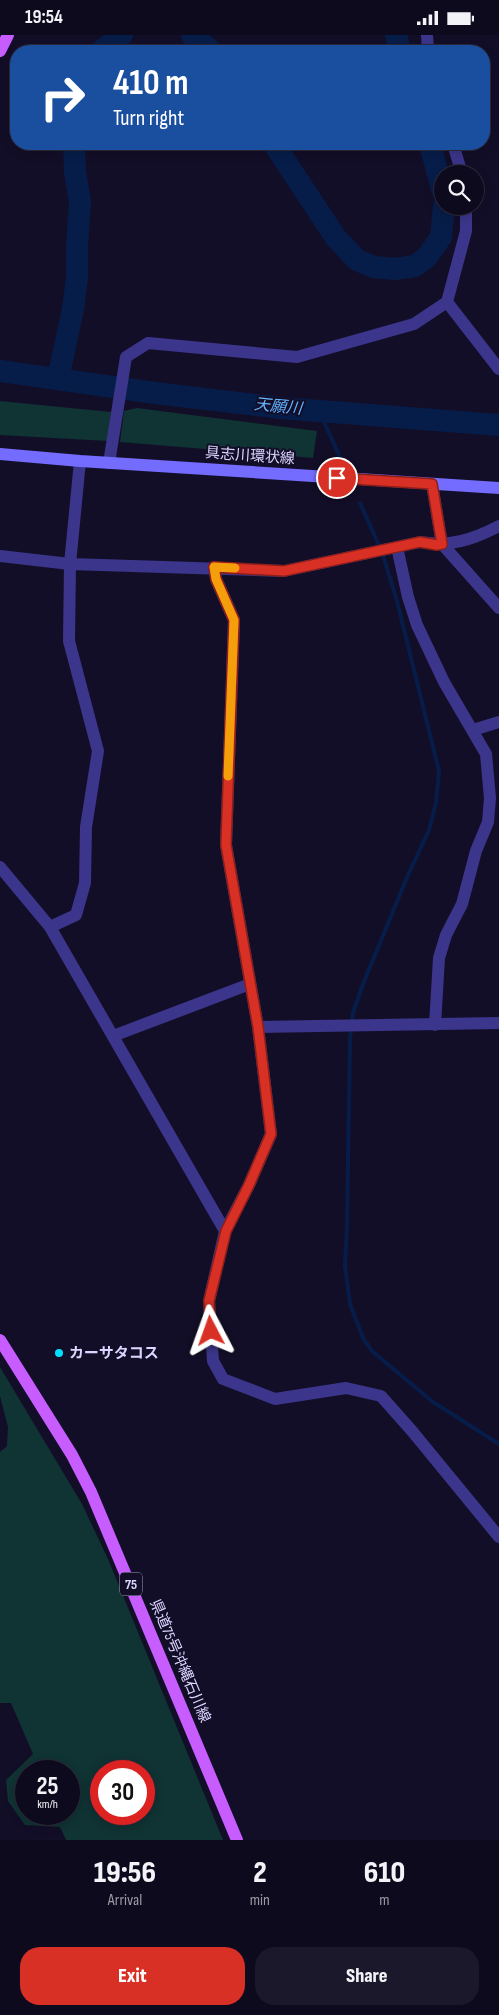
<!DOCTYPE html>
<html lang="en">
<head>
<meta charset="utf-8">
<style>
  :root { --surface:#0e0a1e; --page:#1c182b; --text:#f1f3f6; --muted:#9b9aa4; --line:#2e2b3c; --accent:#d93025 }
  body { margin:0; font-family:"Sofia Sans Condensed","Noto Sans JP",sans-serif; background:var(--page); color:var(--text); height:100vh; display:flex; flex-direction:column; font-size:19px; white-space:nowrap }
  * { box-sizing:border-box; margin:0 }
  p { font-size:16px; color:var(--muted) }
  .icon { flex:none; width:28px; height:28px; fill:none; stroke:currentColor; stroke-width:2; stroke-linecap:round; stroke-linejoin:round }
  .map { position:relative; height:1805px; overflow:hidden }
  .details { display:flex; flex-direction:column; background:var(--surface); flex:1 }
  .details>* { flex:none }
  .top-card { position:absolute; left:10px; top:10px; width:480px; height:105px; border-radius:20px; box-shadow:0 2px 12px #0003,0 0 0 1px var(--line); background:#1a4fa0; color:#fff; overflow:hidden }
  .buttons { position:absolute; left:434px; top:130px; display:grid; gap:10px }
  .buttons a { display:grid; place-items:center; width:50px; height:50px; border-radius:50%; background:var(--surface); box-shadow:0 2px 12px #0003,0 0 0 1px var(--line); font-size:25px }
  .speed { position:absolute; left:15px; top:1725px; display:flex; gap:10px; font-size:25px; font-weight:700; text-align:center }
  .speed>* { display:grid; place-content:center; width:65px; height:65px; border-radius:50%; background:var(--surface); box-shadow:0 2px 12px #0003,0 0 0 1px var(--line); line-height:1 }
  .speed small { font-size:12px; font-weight:400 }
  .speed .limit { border:8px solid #d22; background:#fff; color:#111 }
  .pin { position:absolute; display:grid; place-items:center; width:42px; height:42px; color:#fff; margin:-21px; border:2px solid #fff; border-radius:50%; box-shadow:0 1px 5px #0007 }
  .me { position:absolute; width:55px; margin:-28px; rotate:356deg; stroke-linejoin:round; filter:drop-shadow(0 0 4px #0008) }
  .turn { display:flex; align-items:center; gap:18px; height:105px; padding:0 20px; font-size:22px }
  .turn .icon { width:65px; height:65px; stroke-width:2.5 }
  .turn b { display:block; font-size:35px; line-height:42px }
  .eta { display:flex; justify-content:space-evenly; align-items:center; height:85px; text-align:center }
  .eta b { font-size:30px; font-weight:800; line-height:35px }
  .button { display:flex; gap:10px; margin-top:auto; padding:10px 20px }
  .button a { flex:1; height:58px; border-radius:20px; background:var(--accent); color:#fff; font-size:20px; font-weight:800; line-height:58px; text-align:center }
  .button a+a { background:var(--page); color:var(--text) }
  .status { display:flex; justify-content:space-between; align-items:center; height:35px; padding:0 25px; background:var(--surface); direction:ltr }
  .status svg { height:14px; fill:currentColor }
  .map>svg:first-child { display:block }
  .green { fill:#103333; fill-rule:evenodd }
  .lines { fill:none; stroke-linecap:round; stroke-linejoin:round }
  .stream { stroke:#071d49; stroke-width:4 }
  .river { stroke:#071d49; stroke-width:22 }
  .street { stroke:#3b368b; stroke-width:12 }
  .secondary { stroke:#746cff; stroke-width:12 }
  .primary { stroke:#c75cff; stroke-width:12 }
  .route-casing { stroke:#8d1f18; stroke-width:12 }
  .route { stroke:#d93025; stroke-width:9 }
  .slow { stroke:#f59e0b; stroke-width:9 }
  .poi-dot { fill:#01dfff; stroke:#130e28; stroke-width:2 }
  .labels { text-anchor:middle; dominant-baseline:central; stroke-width:4; stroke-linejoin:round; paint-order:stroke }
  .shield { fill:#130e28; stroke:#9f99be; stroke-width:1 }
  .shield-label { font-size:14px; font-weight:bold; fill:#dbd5ff }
  .street-label { font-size:15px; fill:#dbd5ff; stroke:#130e28 }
  .poi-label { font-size:15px; font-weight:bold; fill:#dbd5ff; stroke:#130e28; text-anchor:start }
  .water-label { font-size:16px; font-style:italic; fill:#63b3ff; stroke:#130e28 }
</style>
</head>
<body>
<div class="status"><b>19:54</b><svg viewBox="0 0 49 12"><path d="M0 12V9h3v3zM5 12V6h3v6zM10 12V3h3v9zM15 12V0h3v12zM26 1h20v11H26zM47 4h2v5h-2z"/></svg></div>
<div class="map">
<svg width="499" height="1805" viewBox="0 0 499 1805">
  <rect width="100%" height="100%" fill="#130e28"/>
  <path class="green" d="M0 366 111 377 108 406 0 400Z
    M137 373 317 396 313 423 120 407 124 376Z
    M0 1332 82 1469 108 1524 223 1805H66L60 1792 25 1790 8 1766 6 1745 33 1719 11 1668H0V1417L7 1411 8 1392 0 1361ZM26 1736H69V1779H26ZM101 1736H144V1779H101Z"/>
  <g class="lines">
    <path class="stream" d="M319 376 340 422
      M360 468 382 517 397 566 439 736 436 768 429 795 408 840 363 949 353 978 350 1003 347 1190 345 1231 350 1269 363 1303 372 1316 433 1367 499 1409"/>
    <path class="river" d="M192 0 211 16
      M396 0 400 16
      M101 16 122 0
      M274 109 336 203 357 225 374 232 395 234 415 231 427 222 441 202 444 171
      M430 109 442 155
      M0 336 155 358 281 373 499 390
      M58 344 73 274 77 243V210L80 167 75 137 74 109"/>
    <path class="street" d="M427 0 428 16
      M453 109 462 139
      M447 267 499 334
      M109 428 126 322 148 308 297 322 414 289 447 267 466 196V171
      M432 449 442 509 499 573
      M397 512 408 562 417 590 444 647 486 719 490 763 488 787 476 816 462 869 446 900 439 923 435 990
      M0 521 70 529 284 536 420 507C450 512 472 505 499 491
      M214 532 216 544 234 585 226 810 258 992 271 1099 249 1150 225 1196 209 1266 213 1326 223 1344 275 1364 346 1353 381 1361 412 1396 499 1502
      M473 695 499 687
      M0 832 50 892 225 1196
      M50 892 76 880 85 848 86 792 98 716 69 606 70 529 80 426
      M258 992 499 988
      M113 1001 250 949"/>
    <path class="secondary" d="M0 419 80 426 499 453"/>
    <path class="primary" d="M0 16 8 0
      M0 1305 72 1420 91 1457 237 1805"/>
  </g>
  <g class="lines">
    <defs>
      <path id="route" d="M211 1296 209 1266 226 1196 249 1150 271 1099 258 992 226 810 234 585 216 544 214 532 284 536 420 507 437 510 442 509 432 449 337 443"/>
    </defs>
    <use href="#route" class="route-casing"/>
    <use href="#route" class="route"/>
    <path class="slow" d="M228 741 234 585 216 544 214 532 235 533"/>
  </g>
  <circle class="poi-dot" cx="59" cy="1318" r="5"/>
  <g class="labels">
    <rect class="shield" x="120" y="1537.5" width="22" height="23" rx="4"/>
    <g class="shield-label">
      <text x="131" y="1549">75</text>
    </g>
    <g class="street-label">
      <text transform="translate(250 421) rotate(4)">具志川環状線</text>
      <text transform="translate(180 1626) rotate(67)">県道75号沖縄石川線</text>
    </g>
    <g class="poi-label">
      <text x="69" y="1318">カーサタコス</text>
    </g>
    <g class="water-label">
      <text transform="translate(278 372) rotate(6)">天願川</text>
    </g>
  </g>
</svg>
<div class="buttons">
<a><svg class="icon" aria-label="search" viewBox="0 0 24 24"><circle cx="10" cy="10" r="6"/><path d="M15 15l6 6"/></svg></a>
</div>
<div class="speed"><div>25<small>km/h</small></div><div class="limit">30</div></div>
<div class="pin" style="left:337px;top:443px;background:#d93025"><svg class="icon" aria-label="arrive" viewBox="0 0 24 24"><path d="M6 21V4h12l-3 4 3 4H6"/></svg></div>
<svg class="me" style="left:211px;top:1296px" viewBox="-20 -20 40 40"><path d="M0-17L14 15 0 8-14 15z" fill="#d93025" stroke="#fff" stroke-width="4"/></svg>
<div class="top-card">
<div class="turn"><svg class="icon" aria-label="right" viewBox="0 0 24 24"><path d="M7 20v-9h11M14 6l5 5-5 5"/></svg><div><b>410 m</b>Turn right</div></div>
</div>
</div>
<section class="details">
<div class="eta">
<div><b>19:56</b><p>Arrival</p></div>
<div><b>2</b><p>min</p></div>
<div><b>610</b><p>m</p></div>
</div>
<div class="button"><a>Exit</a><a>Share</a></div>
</section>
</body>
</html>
